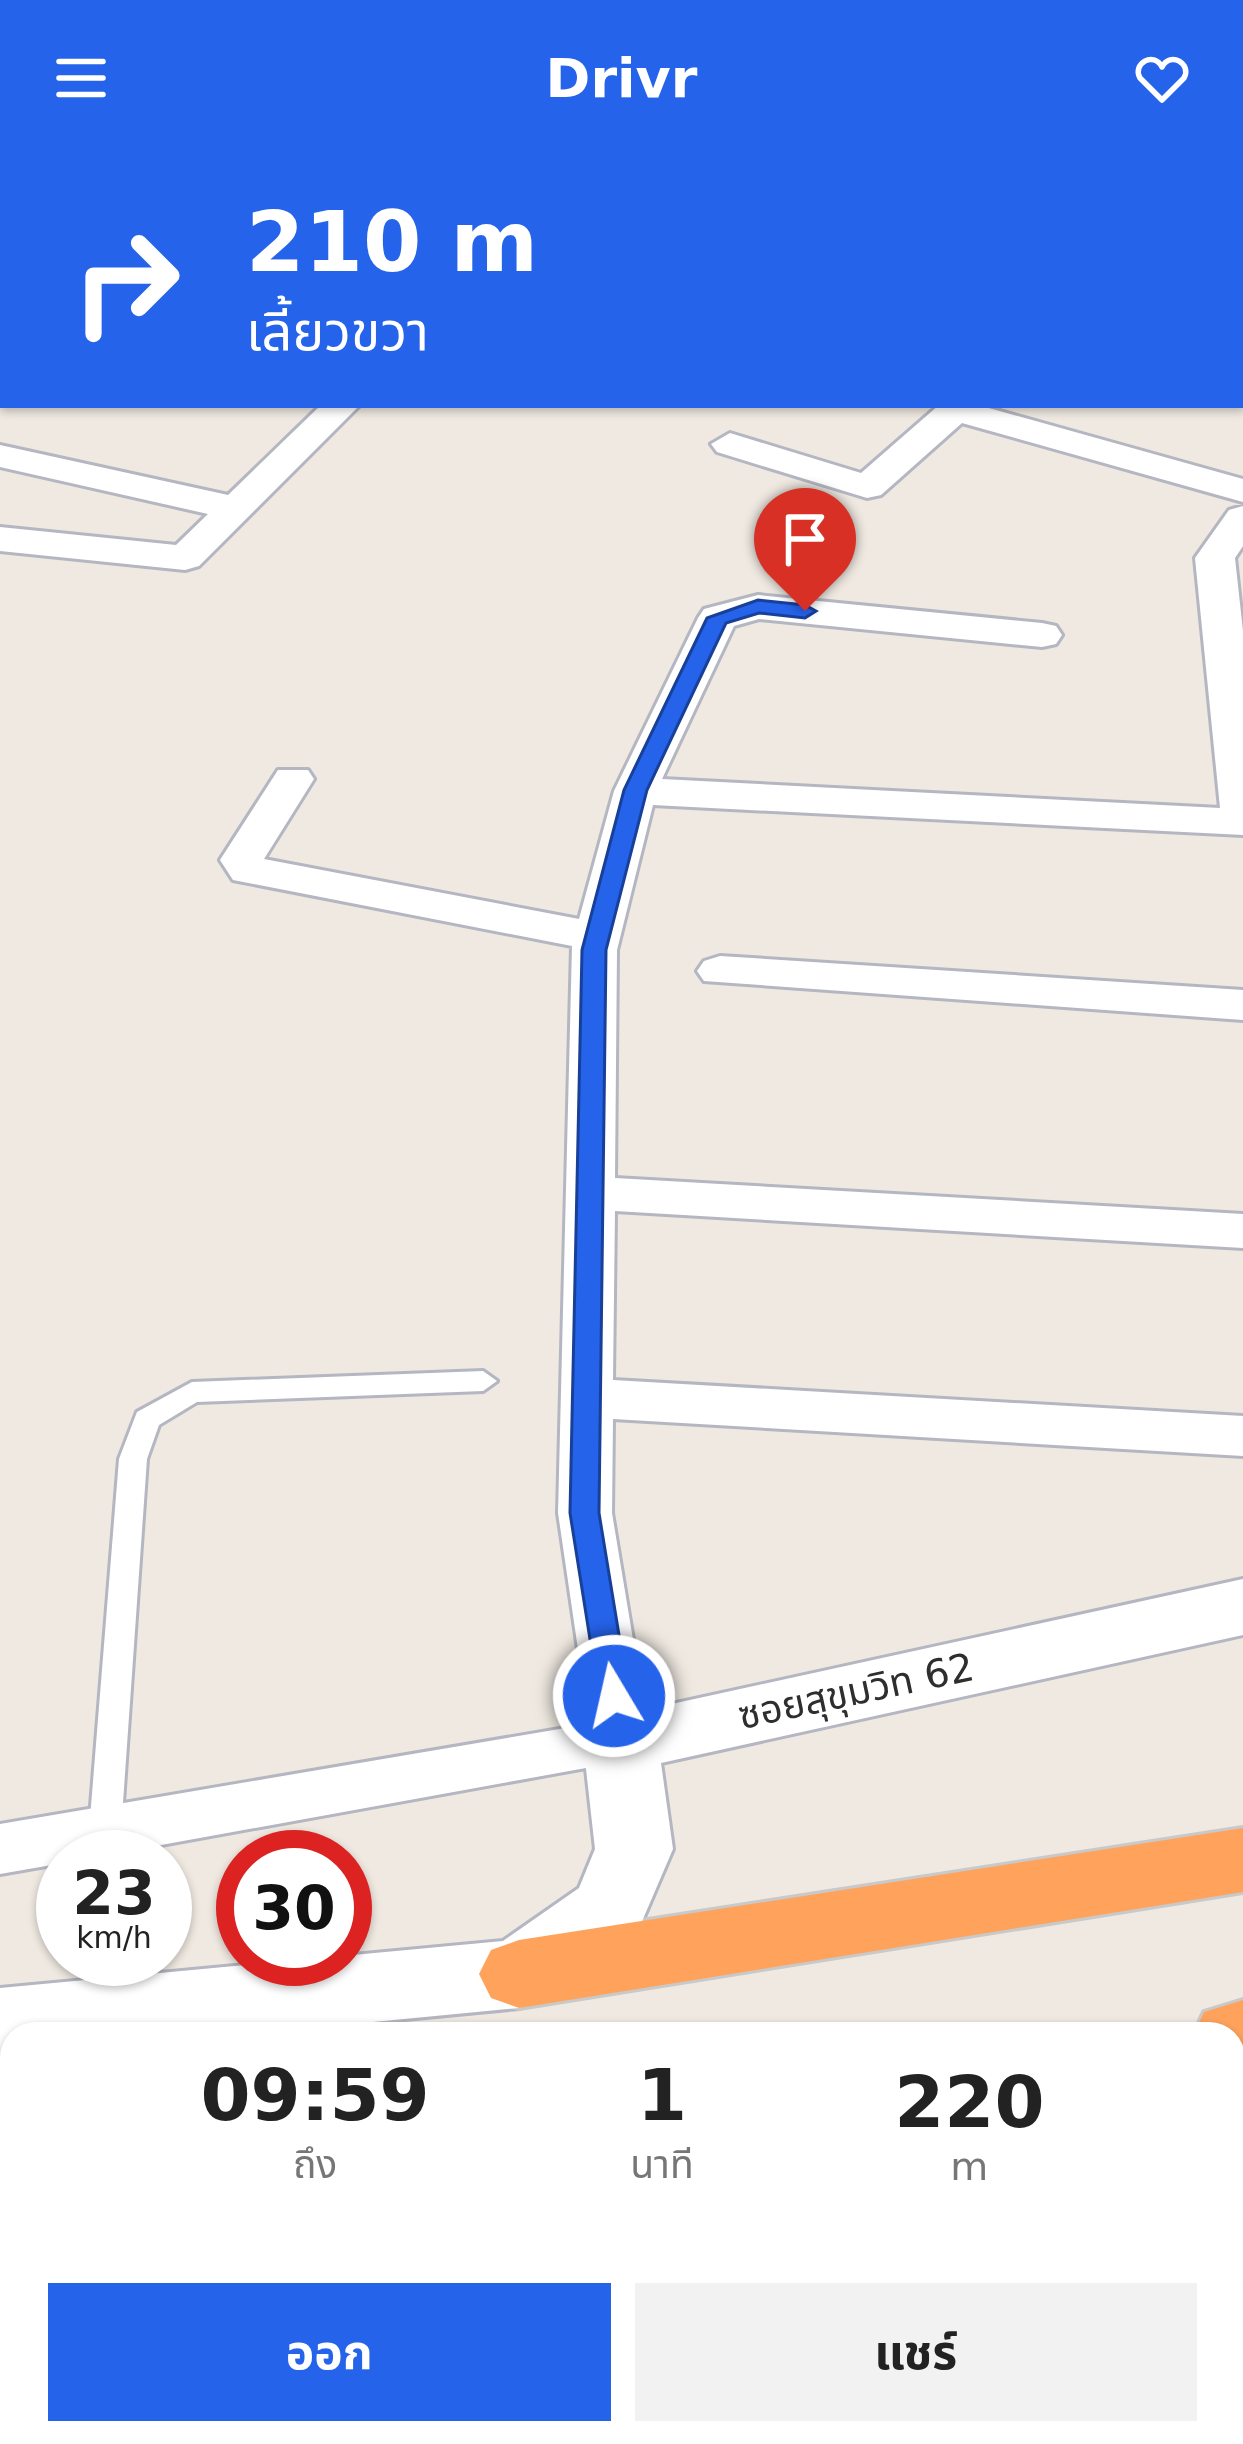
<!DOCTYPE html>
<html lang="th">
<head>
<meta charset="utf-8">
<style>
  :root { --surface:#fff; --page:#f2f2f2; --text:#222; --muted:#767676; --accent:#2563eb }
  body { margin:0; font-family:"DejaVu Sans","Noto Sans Thai",sans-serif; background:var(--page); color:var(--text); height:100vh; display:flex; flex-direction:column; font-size:45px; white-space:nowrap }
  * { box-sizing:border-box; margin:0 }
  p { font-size:39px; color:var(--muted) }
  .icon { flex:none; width:66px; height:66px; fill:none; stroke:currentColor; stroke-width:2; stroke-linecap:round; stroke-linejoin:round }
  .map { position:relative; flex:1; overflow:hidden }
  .details { position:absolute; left:0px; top:1866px; width:1245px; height:423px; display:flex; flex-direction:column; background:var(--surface); border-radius:36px 36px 0 0; box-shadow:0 3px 9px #0004 }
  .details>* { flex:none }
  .hud { position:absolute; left:0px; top:0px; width:1245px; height:252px; box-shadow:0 3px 9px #0004; background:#2563eb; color:#fff; overflow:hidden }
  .speed { position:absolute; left:36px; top:1674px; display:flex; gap:24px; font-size:60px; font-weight:700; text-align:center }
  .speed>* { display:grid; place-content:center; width:156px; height:156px; border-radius:50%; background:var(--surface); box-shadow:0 3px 9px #0004; line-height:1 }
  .speed small { font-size:30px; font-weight:400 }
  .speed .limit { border:18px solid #d22; background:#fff; color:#111 }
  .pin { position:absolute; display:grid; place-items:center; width:102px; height:102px; color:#fff; margin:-123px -51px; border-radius:50% 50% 50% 0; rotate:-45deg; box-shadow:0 0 12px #0007 }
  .pin .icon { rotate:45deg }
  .me { position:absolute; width:132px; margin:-66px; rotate:351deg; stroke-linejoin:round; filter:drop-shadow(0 0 9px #0008) }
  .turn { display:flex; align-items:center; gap:42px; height:252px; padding:0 48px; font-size:54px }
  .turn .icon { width:156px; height:156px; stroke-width:2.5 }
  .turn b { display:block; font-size:84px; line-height:102px }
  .eta { display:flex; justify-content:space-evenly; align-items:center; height:204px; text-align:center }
  .eta b { font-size:72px; font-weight:700; line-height:84px }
  .action { display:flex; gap:24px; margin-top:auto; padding:24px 48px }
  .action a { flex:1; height:138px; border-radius:0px; background:var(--accent); color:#fff; font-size:48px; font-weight:700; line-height:138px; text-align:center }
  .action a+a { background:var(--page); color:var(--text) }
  header { display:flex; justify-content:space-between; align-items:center; height:156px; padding:0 48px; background:var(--accent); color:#fff; font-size:54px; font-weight:700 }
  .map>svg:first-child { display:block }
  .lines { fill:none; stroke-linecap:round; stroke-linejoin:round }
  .lane-casing { stroke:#b4b7c1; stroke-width:6 }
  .street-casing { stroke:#b4b7c1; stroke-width:6 }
  .secondary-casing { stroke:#b4b7c1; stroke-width:6 }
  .highway-casing { stroke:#c9c9c9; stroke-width:6 }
  .lane { fill:#fff; fill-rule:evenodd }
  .street { fill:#fff; fill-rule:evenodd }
  .secondary { fill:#fff; fill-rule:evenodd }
  .highway { fill:#ffa35c; fill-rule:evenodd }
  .route { fill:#2563eb; stroke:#184099; stroke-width:3 }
  .labels { text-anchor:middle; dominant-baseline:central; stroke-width:9; stroke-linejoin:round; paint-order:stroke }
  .street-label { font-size:39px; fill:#2e2e2e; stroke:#fff }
</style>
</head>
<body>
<header><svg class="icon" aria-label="menu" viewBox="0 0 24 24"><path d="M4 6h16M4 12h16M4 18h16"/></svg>Drivr<svg class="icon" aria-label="heart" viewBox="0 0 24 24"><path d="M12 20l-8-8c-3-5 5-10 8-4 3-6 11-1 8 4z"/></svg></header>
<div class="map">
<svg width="1243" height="2288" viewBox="0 0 1243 2288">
  <rect width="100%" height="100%" fill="#efe9e1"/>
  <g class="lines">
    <defs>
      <path id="lane" d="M483 1215 497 1225 483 1235 197 1246 159 1269 147 1303 121 1675 116 1684 105 1688 94 1684 89 1675 119 1303 137 1256 192 1226Z"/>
      <path id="street" d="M1211 0H1243V2L1208 3Z
        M1242 45H1243V65H1242Z
        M0 78H3L0 101Z
        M1242 171H1243V193H1242Z
        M321 249H360L199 410 185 414 0 395V371L176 389 208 358 0 311V289L228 339Z
        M939 249H978L1243 323V346L962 267 881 339 867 342 717 296 711 288 730 277 861 317Z
        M1243 350V390L1235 402 1243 475V679L653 649 617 794 615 1022 1243 1058V1092L615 1055 613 1224 1243 1260V1300L613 1263 612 1357 650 1586 641 1602 95 1701H63V1707L0 1718V1668L589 1568 558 1357 572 790 233 724 220 704 278 614H308L314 623 264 703 579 763 614 635 698 462 704 453 758 439 1042 467 1056 470 1062 479 1056 488 1042 491 759 463 734 470 662 623 1220 652 1195 402 1229 354Z
        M720 800 1243 834V864L704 825 697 815 704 805Z"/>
      <path id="secondary" d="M1243 1423V1479L661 1607 673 1693 637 1777 547 1842 519 1852 249 1878H12V1901L0 1902V1832L503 1785 579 1732 595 1693 583 1586 594 1565Z"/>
      <path id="highway" d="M1243 1672V1736L519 1852 491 1842 479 1818 491 1794 519 1784Z
        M1243 1844V1974L1233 1977V1878H1194L1204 1856Z
        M1243 2005V2081L1233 2083V2007Z
        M1243 2092V2172L1233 2175V2095Z
        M12 2095V2175L0 2177V2097Z
        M12 2178V2260L0 2262V2180Z
        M125 2277H259L254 2288H120Z
        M387 2277H523L518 2288H382Z
        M685 2277H809L804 2288H680Z"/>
    </defs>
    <use href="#lane" class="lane-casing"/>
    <use href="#street" class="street-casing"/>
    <use href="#secondary" class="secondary-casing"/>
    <use href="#highway" class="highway-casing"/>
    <use href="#lane" class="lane"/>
    <use href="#street" class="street"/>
    <use href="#secondary" class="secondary"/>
    <use href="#highway" class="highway"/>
  </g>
  <path class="route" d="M758 444 805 449 816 455 805 462 759 457 726 467 647 634 606 794 599 1357 629 1540 614 1553 599 1540 570 1357 582 794 624 634 707 462Z"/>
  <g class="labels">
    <g class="street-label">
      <text transform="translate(856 1535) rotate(-12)">ซอยสุขุมวิท 62</text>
    </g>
  </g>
</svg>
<div class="speed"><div>23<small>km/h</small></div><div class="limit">30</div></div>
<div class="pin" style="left:805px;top:455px;background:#d93025"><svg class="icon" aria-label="arrive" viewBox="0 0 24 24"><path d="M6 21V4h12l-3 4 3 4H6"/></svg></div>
<svg class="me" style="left:614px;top:1540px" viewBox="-20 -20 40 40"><circle r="17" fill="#2563eb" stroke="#fff" stroke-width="3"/><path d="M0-11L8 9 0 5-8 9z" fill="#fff"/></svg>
<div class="hud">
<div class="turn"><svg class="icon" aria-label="right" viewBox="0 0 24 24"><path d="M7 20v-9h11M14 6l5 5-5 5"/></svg><div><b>210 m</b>เลี้ยวขวา</div></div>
</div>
<section class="details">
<div class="eta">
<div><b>09:59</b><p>ถึง</p></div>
<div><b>1</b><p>นาที</p></div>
<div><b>220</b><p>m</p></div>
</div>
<div class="action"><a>ออก</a><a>แชร์</a></div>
</section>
</div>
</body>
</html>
